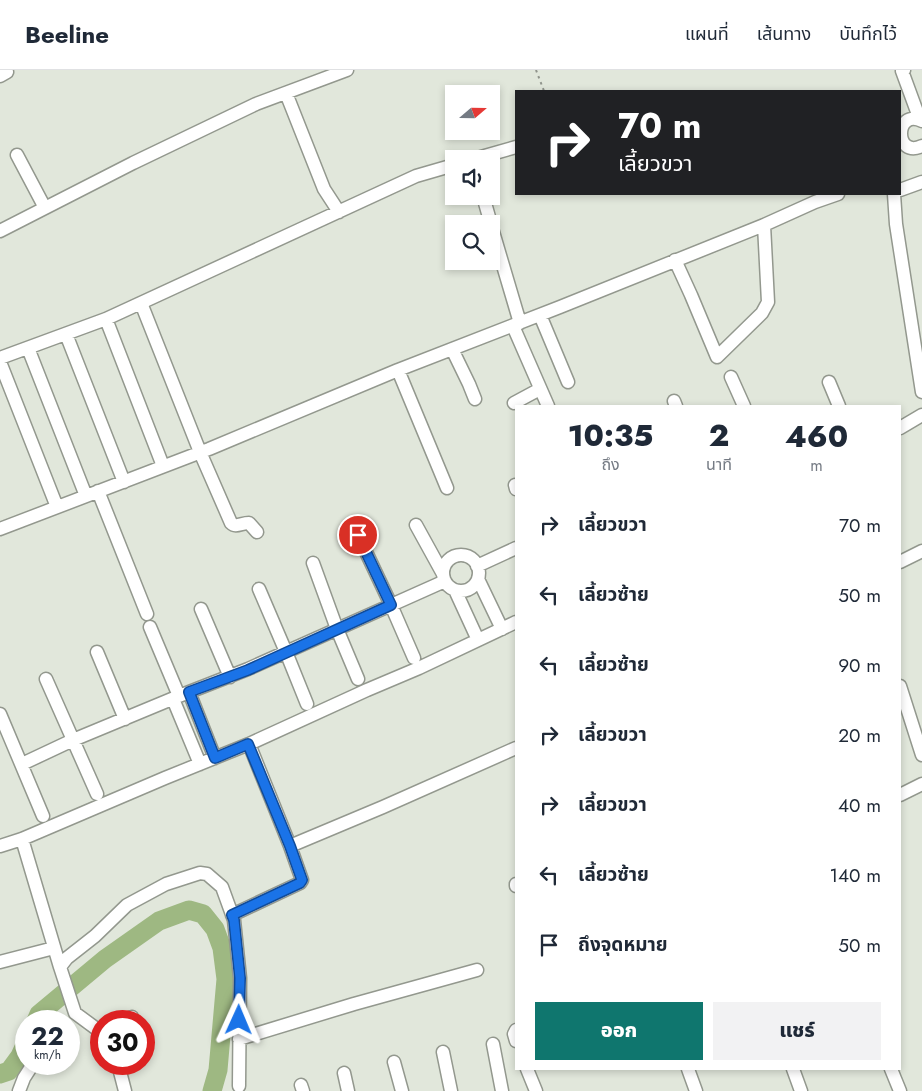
<!DOCTYPE html>
<html lang="th">
<head>
<meta charset="utf-8">
<style>
  :root { --surface:#fff; --page:#f2f2f3; --text:#1f2937; --muted:#747a83; --line:#e0e1e3; --accent:#0f766e }
  body { margin:0; font-family:Jost,"Noto Sans Thai",sans-serif; background:var(--page); color:var(--text); height:100vh; display:flex; flex-direction:column; font-size:19px; white-space:nowrap }
  * { box-sizing:border-box; margin:0 }
  p { font-size:16px; color:var(--muted) }
  .icon { flex:none; width:28px; height:28px; fill:none; stroke:currentColor; stroke-width:2; stroke-linecap:round; stroke-linejoin:round }
  .map { position:relative; flex:1; overflow:hidden }
  .side { position:absolute; left:515px; top:335px; width:386px; height:665px; display:flex; flex-direction:column; background:var(--surface); border-radius:0px; box-shadow:0 2px 8px #0003 }
  .side>* { flex:none }
  .hud { position:absolute; left:515px; top:20px; width:386px; height:105px; border-radius:0px; box-shadow:0 2px 8px #0003; background:#202124; color:#fff; overflow:hidden }
  .needle { width:32px; rotate:70deg }
  .buttons { position:absolute; left:445px; top:15px; display:grid; gap:10px }
  .buttons a { display:grid; place-items:center; width:55px; height:55px; border-radius:0px; background:var(--surface); box-shadow:0 2px 8px #0003; font-size:25px }
  .speed { position:absolute; left:15px; top:940px; display:flex; gap:10px; font-size:25px; font-weight:700; text-align:center }
  .speed>* { display:grid; place-content:center; width:65px; height:65px; border-radius:50%; background:var(--surface); box-shadow:0 2px 8px #0003; line-height:1 }
  .speed small { font-size:12px; font-weight:400 }
  .speed .limit { border:8px solid #d22; background:#fff; color:#111 }
  .pin { position:absolute; display:grid; place-items:center; width:42px; height:42px; color:#fff; margin:-21px; border:2px solid #fff; border-radius:50%; box-shadow:0 1px 5px #0007 }
  .me { position:absolute; width:55px; margin:-28px; rotate:1deg; stroke-linejoin:round; filter:drop-shadow(0 0 4px #0008) }
  .turn { display:flex; align-items:center; gap:18px; height:105px; padding:0 20px; font-size:22px }
  .turn .icon { width:65px; height:65px; stroke-width:2.5 }
  .turn b { display:block; font-size:35px; line-height:42px }
  .eta { display:flex; justify-content:space-evenly; align-items:center; height:85px; text-align:center }
  .eta b { font-size:30px; font-weight:800; line-height:35px }
  .cta { display:flex; gap:10px; margin-top:auto; padding:10px 20px }
  .cta a { flex:1; height:58px; border-radius:0px; background:var(--accent); color:#fff; font-size:20px; font-weight:800; line-height:58px; text-align:center }
  .cta a+a { background:var(--page); color:var(--text) }
  ul { padding:0; list-style:none }
  li { display:flex; align-items:center; gap:15px; height:70px; padding:0 20px }
  li div { flex:1 }
  li b { display:block; font-size:19px }
  li em { font-style:normal }
  header { display:flex; align-items:center; gap:30px; box-sizing:border-box; height:70px; padding:0 25px; background:var(--surface); border-bottom:1px solid var(--line) }
  header strong { font-size:24px }
  nav { display:flex; gap:28px; margin-inline-start:auto; font-size:18px }
  .map>svg:first-child { display:block }
  .lines { fill:none; stroke-linecap:round; stroke-linejoin:round }
  .river { stroke:#9eb882; stroke-width:19 }
  .minor-casing { stroke:#93988e; stroke-width:15 }
  .path { stroke:#90948c; stroke-width:2; stroke-dasharray:2.5 4; stroke-linecap:butt }
  .minor { stroke:#fff; stroke-width:12 }
  .route-casing { stroke:#114b97; stroke-width:12 }
  .route { stroke:#1a73e8; stroke-width:9 }
</style>
</head>
<body>
<header>
<strong>Beeline</strong>
<nav><a>แผนที่</a><a>เส้นทาง</a><a>บันทึกไว้</a></nav>
</header>
<div class="map">
<svg width="922" height="1021" viewBox="0 0 922 1021">
  <rect width="100%" height="100%" fill="#e1e7db"/>
  <g class="lines">
    <path class="river" d="M36 951 39 944 105 889 159 851 189 840 203 844 215 859 222 878 226 909 218 1000 212 1021
      M0 1004 9 1001 20 986 26 973"/>
    <defs>
      <path id="minor" d="M904 0 902 1 920 50
        M0 6 7 2
        M286 23 324 119 339 142
        M922 51C894 38 894 89 922 76
        M17 85 45 138
        M474 89 516 77
        M900 120 922 112
        M894 124 896 154 922 322
        M483 126 491 154
        M491 155 520 253
        M0 161 133 93 256 34 347 0
        M675 190 691 225 717 287 762 243 768 232 764 155
        M141 233 200 382 231 453C236 458 241 453 249 453L257 462
        M540 245 568 312
        M106 249 163 396
        M513 256 548 336
        M66 264 124 412
        M28 278 86 426
        M452 279 469 314 475 329
        M0 288 106 249 416 106 454 95
        M0 292 57 437
        M398 300 447 418
        M731 307 744 336
        M829 312 839 336
        M674 331 676 336
        M514 333 540 319
        M900 358 922 345
        M515 415 516 419
        M98 421 147 544
        M416 455 443 504
        M0 459 209 379 398 300 560 237 764 155 815 132 838 124
        M358 465 391 535 414 588
        M443 503a18 18 0 1 1 36 0a18 18 0 1 1-36 0Z
        M900 492 922 481
        M313 493 337 559 358 609
        M477 496 516 478
        M478 509 502 559
        M259 519 286 582 307 634
        M455 520 478 570
        M201 539 230 607
        M150 557 179 626
        M97 582 125 649
        M46 609 97 724
        M900 616 922 685
        M189 622 215 688
        M173 629 200 694
        M0 644 43 746
        M22 694 73 670 179 626 248 599 445 511
        M900 725 922 714
        M22 769 60 897 75 943 98 960 101 965
        M0 776 22 769 165 708 249 674 367 620 419 598 516 552
        M290 776 383 737 516 678
        M516 814V816
        M232 845 300 813 302 810 290 776 249 674
        M0 892 54 878
        M60 897 67 888 95 866 127 835 166 814 200 803 207 804 222 817 234 850 240 908 239 1016
        M121 951 132 947
        M516 960 514 964 516 971
        M239 969 354 934 477 900
        M493 974 502 1021
        M443 982 451 1021
        M394 992 402 1021
        M118 994 125 1021
        M527 999 536 1021
        M688 999 696 1021
        M793 999 801 1021
        M891 999 900 1021
        M344 1003 348 1021
        M301 1015 303 1021
        M19 1021 24 1008 33 994"/>
    </defs>
    <use href="#minor" class="minor-casing"/>
    <path class="path" d="M536 0 544 21"/>
    <use href="#minor" class="minor"/>
  </g>
  <g class="lines">
    <defs>
      <path id="route" d="M239 950 240 908 234 850 232 845 300 813 302 810 290 776 248 674 215 688 189 622 248 600 391 535 358 465"/>
    </defs>
    <use href="#route" class="route-casing"/>
    <use href="#route" class="route"/>
  </g>
</svg>
<div class="buttons">
<a><svg class="needle" viewBox="-14 -14 28 28"><path d="M0-13l5 13h-10z" fill="#e53935"/><path d="M0 13l5-13h-10z" fill="#747a83"/></svg></a>
<a><svg class="icon" aria-label="sound" viewBox="0 0 24 24"><path d="M4 9h4l5-4v14l-5-4H4zM17 9q2 3 0 6"/></svg></a>
<a><svg class="icon" aria-label="search" viewBox="0 0 24 24"><circle cx="10" cy="10" r="6"/><path d="M15 15l6 6"/></svg></a>
</div>
<div class="speed"><div>22<small>km/h</small></div><div class="limit">30</div></div>
<div class="pin" style="left:358px;top:465px;background:#d93025"><svg class="icon" aria-label="arrive" viewBox="0 0 24 24"><path d="M6 21V4h12l-3 4 3 4H6"/></svg></div>
<svg class="me" style="left:239px;top:950px" viewBox="-20 -20 40 40"><path d="M0-17L14 15 0 8-14 15z" fill="#1a73e8" stroke="#fff" stroke-width="4"/></svg>
<div class="hud">
<div class="turn"><svg class="icon" aria-label="right" viewBox="0 0 24 24"><path d="M7 20v-9h11M14 6l5 5-5 5"/></svg><div><b>70 m</b>เลี้ยวขวา</div></div>
</div>
<section class="side">
<div class="eta">
<div><b>10:35</b><p>ถึง</p></div>
<div><b>2</b><p>นาที</p></div>
<div><b>460</b><p>m</p></div>
</div>
<ul>
<li><svg class="icon" aria-label="right" viewBox="0 0 24 24"><path d="M7 20v-9h11M14 6l5 5-5 5"/></svg><div><b>เลี้ยวขวา</b></div><em>70 m</em></li>
<li><svg class="icon" aria-label="left" viewBox="0 0 24 24"><path d="M17 20v-9H6M10 6l-5 5 5 5"/></svg><div><b>เลี้ยวซ้าย</b></div><em>50 m</em></li>
<li><svg class="icon" aria-label="left" viewBox="0 0 24 24"><path d="M17 20v-9H6M10 6l-5 5 5 5"/></svg><div><b>เลี้ยวซ้าย</b></div><em>90 m</em></li>
<li><svg class="icon" aria-label="right" viewBox="0 0 24 24"><path d="M7 20v-9h11M14 6l5 5-5 5"/></svg><div><b>เลี้ยวขวา</b></div><em>20 m</em></li>
<li><svg class="icon" aria-label="right" viewBox="0 0 24 24"><path d="M7 20v-9h11M14 6l5 5-5 5"/></svg><div><b>เลี้ยวขวา</b></div><em>40 m</em></li>
<li><svg class="icon" aria-label="left" viewBox="0 0 24 24"><path d="M17 20v-9H6M10 6l-5 5 5 5"/></svg><div><b>เลี้ยวซ้าย</b></div><em>140 m</em></li>
<li><svg class="icon" aria-label="arrive" viewBox="0 0 24 24"><path d="M6 21V4h12l-3 4 3 4H6"/></svg><div><b>ถึงจุดหมาย</b></div><em>50 m</em></li>
</ul>
<div class="cta"><a>ออก</a><a>แชร์</a></div>
</section>
</div>
</body>
</html>
